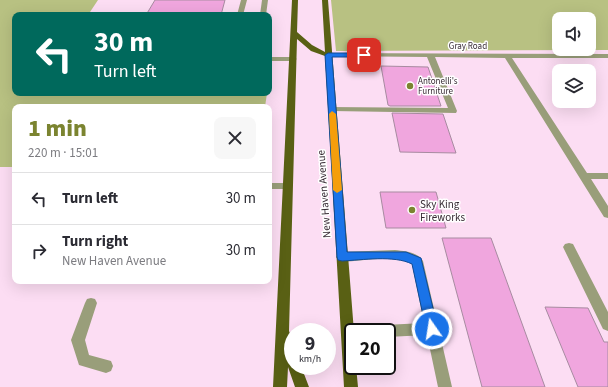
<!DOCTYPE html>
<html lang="en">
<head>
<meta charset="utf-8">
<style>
  :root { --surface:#fff; --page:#f7f7f7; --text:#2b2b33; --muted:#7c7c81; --line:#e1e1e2; --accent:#7b8430 }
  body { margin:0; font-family:"Source Sans 3",sans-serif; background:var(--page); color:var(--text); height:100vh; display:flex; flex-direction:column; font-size:15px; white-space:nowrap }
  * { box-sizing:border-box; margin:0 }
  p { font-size:13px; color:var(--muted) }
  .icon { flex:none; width:22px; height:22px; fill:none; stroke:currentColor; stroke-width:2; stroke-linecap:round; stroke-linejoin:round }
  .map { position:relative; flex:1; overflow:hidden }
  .drawer { position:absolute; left:12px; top:104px; width:260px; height:180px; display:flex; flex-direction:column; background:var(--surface); border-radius:8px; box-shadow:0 4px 16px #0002 }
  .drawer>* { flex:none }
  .top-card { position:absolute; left:12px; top:12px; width:260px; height:84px; border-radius:8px; box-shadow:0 4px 16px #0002; background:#00695c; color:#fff; overflow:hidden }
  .buttons { position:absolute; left:552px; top:12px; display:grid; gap:8px }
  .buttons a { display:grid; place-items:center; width:44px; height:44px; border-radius:8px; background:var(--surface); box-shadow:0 4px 16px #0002; font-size:20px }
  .speed { position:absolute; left:284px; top:323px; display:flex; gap:8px; font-size:20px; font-weight:700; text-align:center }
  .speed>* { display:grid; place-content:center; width:52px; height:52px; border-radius:50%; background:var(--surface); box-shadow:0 4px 16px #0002; line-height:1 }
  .speed small { font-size:10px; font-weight:400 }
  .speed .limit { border:2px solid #111; border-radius:6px; background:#fff; color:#111 }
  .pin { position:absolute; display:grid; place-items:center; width:34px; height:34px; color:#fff; margin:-17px; border-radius:8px; box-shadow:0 2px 6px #0006 }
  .me { position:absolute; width:44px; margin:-22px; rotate:347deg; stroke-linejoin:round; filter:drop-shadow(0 0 3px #0008) }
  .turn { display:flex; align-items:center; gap:14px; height:84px; padding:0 16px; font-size:18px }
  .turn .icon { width:52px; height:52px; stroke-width:2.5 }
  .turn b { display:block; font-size:28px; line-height:34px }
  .round { display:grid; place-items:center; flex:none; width:42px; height:42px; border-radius:8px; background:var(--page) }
  .head { display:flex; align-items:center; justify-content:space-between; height:68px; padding:0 16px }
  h1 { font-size:24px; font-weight:800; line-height:30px; color:var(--accent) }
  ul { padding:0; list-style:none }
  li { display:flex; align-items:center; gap:12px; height:52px; padding:0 16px; border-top:1px solid var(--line) }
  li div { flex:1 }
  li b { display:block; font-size:15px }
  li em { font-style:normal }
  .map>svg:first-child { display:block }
  .green { fill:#b8c182; fill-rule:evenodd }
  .building { fill:#f0a6de; stroke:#a78ba0 }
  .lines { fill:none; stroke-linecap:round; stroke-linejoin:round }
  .minor { fill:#999e7a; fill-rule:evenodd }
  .major { fill:#596014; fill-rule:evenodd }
  .route { fill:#1a73e8; stroke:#114b97 }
  .slow { fill:#f59e0b }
  .poi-dot { fill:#7b8430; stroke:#fff; stroke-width:1.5 }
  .labels { text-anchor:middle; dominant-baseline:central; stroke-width:3; stroke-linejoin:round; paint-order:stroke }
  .far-street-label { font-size:9px; fill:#362a33; stroke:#fff }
  .far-poi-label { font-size:9px; fill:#362a33; stroke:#fff; text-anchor:start }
  .street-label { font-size:11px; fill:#362a33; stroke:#fff }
  .poi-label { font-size:11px; fill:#362a33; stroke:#fff; text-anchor:start }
</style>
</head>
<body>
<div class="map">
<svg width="608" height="387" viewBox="0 0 608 387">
  <rect width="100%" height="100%" fill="#fcddf3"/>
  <path class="green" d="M0 0H98L88 15H15V93H267L265 107H15V167H0Z
    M331 0H608V50L336 51ZM559 19H589V49H559Z"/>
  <path class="building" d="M155 0H225L221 15H146Z
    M381 66 428 67 441 106H390L388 105Z
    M392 113 443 114 456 153 400 152Z
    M380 192H436L446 228H386Z
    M442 238H491L545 387H482Z
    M545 307 588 308 604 342H608V387H578Z"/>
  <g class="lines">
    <path class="minor" d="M241 0H247L243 15H237Z
      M262 0H268L266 15H260Z
      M328 53 608 54V58H512L587 173H608V179H591L608 206V218L604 217 505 58 435 57 457 111 456 113 332 111 328 109 329 107 448 108 427 57 326 56V54Z
      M269 57H293L297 59 293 61H269Z
      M269 183H287L292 186 287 189H269Z
      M569 243 573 244 608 312V331L603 329 563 247 565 244Z
      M395 250C404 251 418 252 423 261L452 387H438L427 335 387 337V332H359L360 328 365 326 424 323 412 264C393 255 362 261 342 262L338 260 336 257 338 254 342 252Z
      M91 298 95 299 97 303 85 340 89 355 111 361 113 366 111 371 106 373 79 365 71 340 85 303 87 299Z"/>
    <path class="major" d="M292 0H298L297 32 312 45 325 52 322 0H328L354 332 353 366H356L358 387H344L325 56 311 51 297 39 289 331 293 342V366H301L309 387H295L288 367 287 387H273Z"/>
  </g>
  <path class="route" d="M328 53H364L368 55 364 57H332L347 252H406L421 258 438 329 436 333 432 335 428 333 426 329 412 264C394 255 362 260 342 261L338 260 337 257 325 55Z"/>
  <path class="slow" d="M332 111 336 114 342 190 337 193 333 190 329 114Z"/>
  <g class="poi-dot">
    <circle cx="410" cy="86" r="4"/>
    <circle cx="412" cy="210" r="4"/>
  </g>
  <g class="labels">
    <g class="far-street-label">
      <text x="468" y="46">Gray Road</text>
    </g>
    <g class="far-poi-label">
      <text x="418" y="81">Antonelli's<tspan x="418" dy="10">Furniture</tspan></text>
    </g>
    <g class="street-label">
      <text transform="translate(324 194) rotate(-94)">New Haven Avenue</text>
    </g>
    <g class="poi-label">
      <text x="420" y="204">Sky King<tspan x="420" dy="13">Fireworks</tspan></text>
    </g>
  </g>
</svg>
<div class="buttons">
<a><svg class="icon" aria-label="sound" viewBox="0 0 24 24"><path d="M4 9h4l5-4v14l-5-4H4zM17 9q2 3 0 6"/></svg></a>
<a><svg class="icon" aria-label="layers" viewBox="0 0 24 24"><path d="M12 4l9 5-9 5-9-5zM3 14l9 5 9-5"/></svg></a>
</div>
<div class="speed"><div>9<small>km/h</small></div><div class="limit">20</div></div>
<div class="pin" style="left:364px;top:55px;background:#d93025"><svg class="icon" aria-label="arrive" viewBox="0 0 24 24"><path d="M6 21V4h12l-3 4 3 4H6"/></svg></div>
<svg class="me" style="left:432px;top:329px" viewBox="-20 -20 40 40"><circle r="17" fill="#1a73e8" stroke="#fff" stroke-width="3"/><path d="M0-11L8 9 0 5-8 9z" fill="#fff"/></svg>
<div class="top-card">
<div class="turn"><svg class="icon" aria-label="left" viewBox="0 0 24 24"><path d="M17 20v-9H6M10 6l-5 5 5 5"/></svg><div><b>30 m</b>Turn left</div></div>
</div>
<section class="drawer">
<div class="head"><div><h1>1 min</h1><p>220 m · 15:01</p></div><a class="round"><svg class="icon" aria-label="close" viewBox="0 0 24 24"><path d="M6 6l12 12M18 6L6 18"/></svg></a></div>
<ul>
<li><svg class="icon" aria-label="left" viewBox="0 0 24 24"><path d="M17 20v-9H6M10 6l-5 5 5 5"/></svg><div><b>Turn left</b></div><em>30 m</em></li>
<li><svg class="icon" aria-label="right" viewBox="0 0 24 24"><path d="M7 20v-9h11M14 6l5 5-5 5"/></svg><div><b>Turn right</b><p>New Haven Avenue</p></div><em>30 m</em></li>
</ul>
</section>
</div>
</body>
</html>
